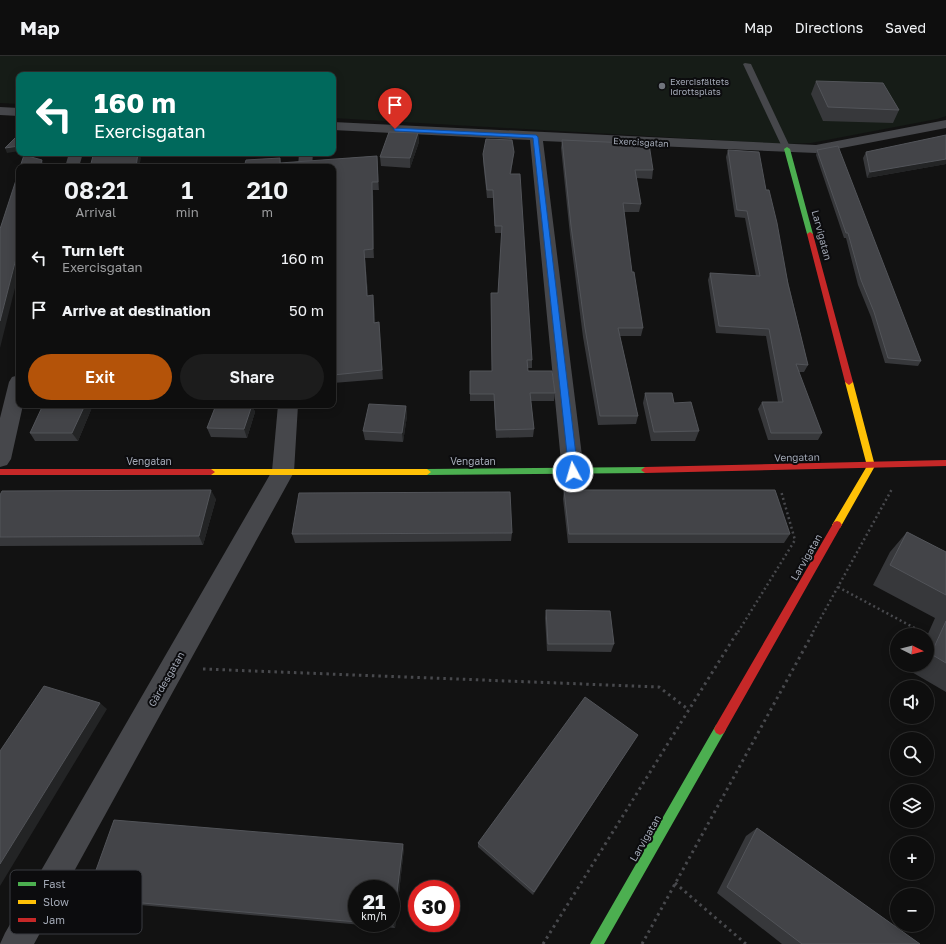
<!DOCTYPE html>
<html lang="en">
<head>
<meta charset="utf-8">
<style>
  :root { --surface:#0e0e0e; --page:#1c1c1c; --text:#f1f3f6; --muted:#9b9c9e; --line:#2e2e2e; --accent:#b45309 }
  body { margin:0; font-family:"Golos Text",sans-serif; background:var(--page); color:var(--text); height:100vh; display:flex; flex-direction:column; font-size:15px; white-space:nowrap }
  * { box-sizing:border-box; margin:0 }
  p { font-size:13px; color:var(--muted) }
  .icon { flex:none; width:22px; height:22px; fill:none; stroke:currentColor; stroke-width:2; stroke-linecap:round; stroke-linejoin:round }
  .map { position:relative; flex:1; overflow:hidden }
  .side { position:absolute; left:16px; top:108px; width:320px; height:244px; display:flex; flex-direction:column; background:var(--surface); border-radius:8px; box-shadow:0 2px 10px #0003,0 0 0 1px var(--line) }
  .side>* { flex:none }
  .top-card { position:absolute; left:16px; top:16px; width:320px; height:84px; border-radius:8px; box-shadow:0 2px 10px #0003,0 0 0 1px var(--line); background:#00695c; color:#fff; overflow:hidden }
  .needle { width:26px; rotate:96deg }
  .controls { position:absolute; left:890px; top:572px; display:grid; gap:8px }
  .controls a { display:grid; place-items:center; width:44px; height:44px; border-radius:50%; background:var(--surface); box-shadow:0 2px 10px #0003,0 0 0 1px var(--line); font-size:20px }
  .speed { position:absolute; left:348px; top:824px; display:flex; gap:8px; font-size:20px; font-weight:700; text-align:center }
  .speed>* { display:grid; place-content:center; width:52px; height:52px; border-radius:50%; background:var(--surface); box-shadow:0 2px 10px #0003,0 0 0 1px var(--line); line-height:1 }
  .speed small { font-size:10px; font-weight:400 }
  .speed .limit { border:6px solid #d22; background:#fff; color:#111 }
  .pin { position:absolute; display:grid; place-items:center; width:34px; height:34px; color:#fff; margin:-41px -17px; border-radius:50% 50% 50% 0; rotate:-45deg; box-shadow:0 0 4px #0007 }
  .pin .icon { rotate:45deg }
  .me { position:absolute; width:44px; margin:-22px; rotate:354deg; stroke-linejoin:round; filter:drop-shadow(0 0 3px #0008) }
  .turn { display:flex; align-items:center; gap:14px; height:84px; padding:0 12px; font-size:18px }
  .turn .icon { width:52px; height:52px; stroke-width:2.5 }
  .turn b { display:block; font-size:28px; line-height:34px }
  .eta { display:flex; justify-content:space-evenly; align-items:center; height:68px; text-align:center }
  .eta b { font-size:24px; font-weight:600; line-height:28px }
  .cta { display:flex; gap:8px; margin-top:auto; padding:8px 12px }
  .cta a { flex:1; height:46px; border-radius:24px; background:var(--accent); color:#fff; font-size:16px; font-weight:600; line-height:46px; text-align:center }
  .cta a+a { background:var(--page); color:var(--text) }
  ul { padding:0; list-style:none }
  li { display:flex; align-items:center; gap:12px; height:52px; padding:0 12px }
  li div { flex:1 }
  li b { display:block; font-size:15px }
  li em { font-style:normal }
  header { display:flex; align-items:center; gap:24px; box-sizing:border-box; height:56px; padding:0 20px; background:var(--surface); border-bottom:1px solid var(--line) }
  header strong { font-size:19px }
  nav { display:flex; gap:22px; margin-inline-start:auto; font-size:14px }
  .map>svg:first-child { display:block }
  .green { fill:#161c17 }
  .lines { fill:none; stroke-linecap:round; stroke-linejoin:round }
  .path-far1 { stroke:#48494d; stroke-width:2.5; stroke-dasharray:2 3; stroke-linecap:butt }
  .path { stroke:#48494d; stroke-width:3; stroke-dasharray:2.5 4; stroke-linecap:butt }
  .lane { fill:#46474b; fill-rule:evenodd }
  .street { fill:#46474b; fill-rule:evenodd }
  .fast { fill:#4caf50; fill-rule:evenodd }
  .slow { fill:#ffc107; fill-rule:evenodd }
  .jam { fill:#c62828; fill-rule:evenodd }
  .wall { fill:#37383b; fill-rule:evenodd }
  .shaded-wall { fill:#232425 }
  .building { fill:#434448; stroke:#525459 }
  .route { fill:#1a73e8; stroke:#114b97 }
  .poi-dot { fill:#70747c; stroke:#0c0c0e; stroke-width:1.5 }
  .labels { text-anchor:middle; dominant-baseline:central; stroke-width:4; stroke-linejoin:round; paint-order:stroke }
  .far-poi-label { font-size:9px; fill:#a2a8b5; stroke:#0c0c0e; text-anchor:start }
  .far-street-label { font-size:9px; fill:#a2a8b5; stroke:#0c0c0e }
  .street-label { font-size:10px; fill:#a2a8b5; stroke:#0c0c0e }
  .key { fill:#0c0c0e; stroke:#393b40; stroke-width:1 }
  .key-label { font-size:11px; fill:#a2a8b5 }
</style>
</head>
<body>
<header>
<strong>Map</strong>
<nav><a>Map</a><a>Directions</a><a>Saved</a></nav>
</header>
<div class="map">
<svg width="946" height="888" viewBox="0 0 946 888">
  <rect width="100%" height="100%" fill="#121212"/>
  <path class="green" d="M0 0H946V60L937 63 811 87 785 88 333 62V19H19V48L0 47Z"/>
  <g class="lines">
    <path class="path-far1" d="M838 531 922 576
      M738 576 795 484 781 435
      M813 576 892 433"/>
    <path class="path" d="M920 575 930 580
      M203 613 659 631 689 654
      M675 827 746 888
      M543 888 738 575
      M642 888 814 575"/>
    <path class="lane" d="M745 7 751 8 791 93 790 95 783 93 743 8Z"/>
    <path class="street" d="M0 51 19 52V60L0 59Z
      M946 64V72L816 97 543 85 584 416 581 422 573 424 565 422 562 416 530 84 333 74V66L816 89Z
      M69 97H83L79 111H65Z
      M299 97H313L312 111H298Z
      M19 319V349H23L11 403 7 409 0 411V362L9 326 12 321Z
      M278 349H298L294 416 34 888H0L5 877 272 415Z"/>
    <path class="fast" d="M787 91 790 93 813 178 812 179 807 178 784 93Z
      M645 411 649 414 645 417 427 419 423 416 427 413Z
      M720 667 724 669 726 673 724 677 604 888H590L716 669Z"/>
    <path class="slow" d="M849 323 853 326 875 410 840 472H834L832 469 867 410 845 326Z
      M211 413H427L431 416 427 419H211L207 416Z"/>
    <path class="jam" d="M810 176 813 178 853 326 849 329 845 326 807 178Z
      M946 404V410L645 417 641 414 645 411Z
      M0 413H211L215 416 211 419H0Z
      M837 465 840 466 842 469 840 472 724 677 720 679 716 677 714 673 716 669 834 466Z"/>
  </g>
  <path class="wall" d="M816 25 899 54 893 67 823 65 811 38Z
    M418 77 419 86 410 112 381 110 380 101Z
    M946 79V108L867 122 863 102 866 96Z
    M562 84 653 114 652 123 636 122 641 148 639 156H624L632 216 643 272 641 280H620L638 360 636 368 598 369 583 281 570 179 561 92Z
    M728 94 766 134 808 309 804 316H798L822 377 818 384H768L758 353 762 346H778L766 280 716 277 708 224 710 217 756 220 745 162 735 161 726 101Z
    M817 94 921 305 918 310 885 307 871 261 858 229 846 182H844L816 99Z
    M483 98 513 103 511 118 532 304V312H528V315L555 337 554 345H531L534 373 533 381 496 382 494 345H470V315H492L491 244 498 237 502 177H495L493 142H487L483 105Z
    M377 100 379 134H373L374 202H365L368 240 374 248 375 267 379 266 383 323 333 327V111L246 104 280 102 281 107Z
    M645 337 674 347 699 375 695 385H651L643 347Z
    M93 349 78 385H35L30 377Z
    M216 349H252L255 356 247 382 211 381 207 372Z
    M406 350 407 360 403 386 365 384 363 375Z
    M564 434 790 478 784 487H568L563 443Z
    M0 439 216 443 203 489 0 490Z
    M907 476 946 496V636L910 615 913 609H927V580L935 562 873 529 890 496Z
    M512 477 511 485 295 487 292 478Z
    M546 554 614 588 611 596 547 595 545 562Z
    M634 685 533 839 478 791V787Z
    M757 772 920 888H782L717 837 746 780Z
    M404 792 395 872 96 845 86 842ZM357 833 391 867H357Z"/>
  <path class="shaded-wall" d="M418 77 419 86 410 112V102Z
    M19 90V95L7 97 5 92Z
    M514 96 513 103 510 125V118Z
    M138 97H139L141 102 139 111H136Z
    M377 100 378 109 379 134 378 126Z
    M946 103V108L867 122 870 116Z
    M42 104 45 111H40Z
    M372 126 373 134 374 202 373 193Z
    M19 191V216L0 292V265Z
    M364 194 365 202 369 248 367 240Z
    M373 239 374 248 376 275 374 267Z
    M379 266 380 275 383 323 382 314Z
    M85 349H93L78 385 72 377Z
    M252 349 255 356 247 382 244 373Z
    M406 350 407 360 403 386 402 377Z
    M211 434 216 443 203 489 199 480Z
    M100 647 107 653 0 830V808Z
    M638 679 634 685 533 839 534 836Z
    M403 788 404 792 395 872 393 869Z"/>
  <path class="building" d="M816 25 883 27 899 54 828 51Z
    M389 76 418 77 410 102 380 101Z
    M19 78V90L5 92Z
    M946 79V103L870 116 866 96Z
    M486 83 512 84 514 96 510 118H520L532 304H527L528 315H552L555 337H530L534 373 496 374 494 338H470V315H492L491 237H498L502 170H495L493 134H487L483 98Z
    M562 84 649 88 653 114H635L641 148 623 147 632 216H634L643 272H618L638 360H600L585 272 571 170Z
    M838 90 921 305 888 302 874 256 861 224 848 177H846L817 94Z
    M728 94 759 96 766 134H769L777 167 788 228 808 309 796 308 822 377H771L762 346H783L769 273 719 270 710 217 760 220 747 155 737 154Z
    M122 97H138L136 111H90L93 100Z
    M24 99 42 104 40 111H20Z
    M377 100 378 126H372L373 193 364 194 367 240 373 239 374 267 379 266 382 314 333 319V111H244L246 104 280 102V107Z
    M19 115V191L0 265V173Z
    M645 337H672L674 347 691 346 699 375 654 376Z
    M369 348 406 350 402 377 363 375Z
    M43 349H85L72 377H30Z
    M216 349H252L244 373 207 372Z
    M211 434 199 480 0 481V439L2 435Z
    M564 434H775L790 478H569Z
    M510 436 512 477 292 478 299 437Z
    M907 476 946 496V539L890 509Z
    M546 554 610 555 614 588H548Z
    M946 565V607L931 598Z
    M44 630 100 647 0 808V695Z
    M585 641 638 679 534 836 478 787Z
    M114 764 403 788 393 869 370 867H391V833H357V866L86 842Z
    M757 772 920 888H802L727 831Z"/>
  <path class="route" d="M393 72 536 79 538 81 578 416 576 419 573 420 569 416 533 82 395 75Z"/>
  <circle class="poi-dot" cx="662" cy="30" r="4"/>
  <g class="labels">
    <g class="far-poi-label">
      <text x="670" y="25">Exercisfältets<tspan x="670" dy="10">Idrottsplats</tspan></text>
    </g>
    <g class="far-street-label">
      <text transform="translate(641 86) rotate(3)">Exercisgatan</text>
    </g>
    <g class="street-label">
      <text transform="translate(822 179) rotate(75)">Larvigatan</text>
      <text transform="translate(797 401) rotate(-1)">Vengatan</text>
      <text x="149" y="405">Vengatan</text>
      <text x="473" y="405">Vengatan</text>
      <text transform="translate(806 501) rotate(-60)">Larvigatan</text>
      <text transform="translate(166 623) rotate(-60)">Gärdesgatan</text>
      <text transform="translate(645 782) rotate(-60)">Larvigatan</text>
    </g>
  </g>
  <rect x="10" y="814" width="132" height="64" rx="6" class="key"/>
  <rect x="18" y="826" width="18" height="4" fill="#4caf50"/>
  <rect x="18" y="844" width="18" height="4" fill="#ffc107"/>
  <rect x="18" y="862" width="18" height="4" fill="#c62828"/>
  <g class="key-label">
    <text x="43" y="832">Fast</text>
    <text x="43" y="850">Slow</text>
    <text x="43" y="868">Jam</text>
  </g>
</svg>
<div class="controls">
<a><svg class="needle" viewBox="-14 -14 28 28"><path d="M0-13l5 13h-10z" fill="#e53935"/><path d="M0 13l5-13h-10z" fill="#9b9c9e"/></svg></a>
<a><svg class="icon" aria-label="sound" viewBox="0 0 24 24"><path d="M4 9h4l5-4v14l-5-4H4zM17 9q2 3 0 6"/></svg></a>
<a><svg class="icon" aria-label="search" viewBox="0 0 24 24"><circle cx="10" cy="10" r="6"/><path d="M15 15l6 6"/></svg></a>
<a><svg class="icon" aria-label="layers" viewBox="0 0 24 24"><path d="M12 4l9 5-9 5-9-5zM3 14l9 5 9-5"/></svg></a>
<a>+</a>
<a>−</a>
</div>
<div class="speed"><div>21<small>km/h</small></div><div class="limit">30</div></div>
<div class="pin" style="left:395px;top:73px;background:#d93025"><svg class="icon" aria-label="arrive" viewBox="0 0 24 24"><path d="M6 21V4h12l-3 4 3 4H6"/></svg></div>
<svg class="me" style="left:573px;top:416px" viewBox="-20 -20 40 40"><circle r="17" fill="#1a73e8" stroke="#fff" stroke-width="3"/><path d="M0-11L8 9 0 5-8 9z" fill="#fff"/></svg>
<div class="top-card">
<div class="turn"><svg class="icon" aria-label="left" viewBox="0 0 24 24"><path d="M17 20v-9H6M10 6l-5 5 5 5"/></svg><div><b>160 m</b>Exercisgatan</div></div>
</div>
<section class="side">
<div class="eta">
<div><b>08:21</b><p>Arrival</p></div>
<div><b>1</b><p>min</p></div>
<div><b>210</b><p>m</p></div>
</div>
<ul>
<li><svg class="icon" aria-label="left" viewBox="0 0 24 24"><path d="M17 20v-9H6M10 6l-5 5 5 5"/></svg><div><b>Turn left</b><p>Exercisgatan</p></div><em>160 m</em></li>
<li><svg class="icon" aria-label="arrive" viewBox="0 0 24 24"><path d="M6 21V4h12l-3 4 3 4H6"/></svg><div><b>Arrive at destination</b></div><em>50 m</em></li>
</ul>
<div class="cta"><a>Exit</a><a>Share</a></div>
</section>
</div>
</body>
</html>
